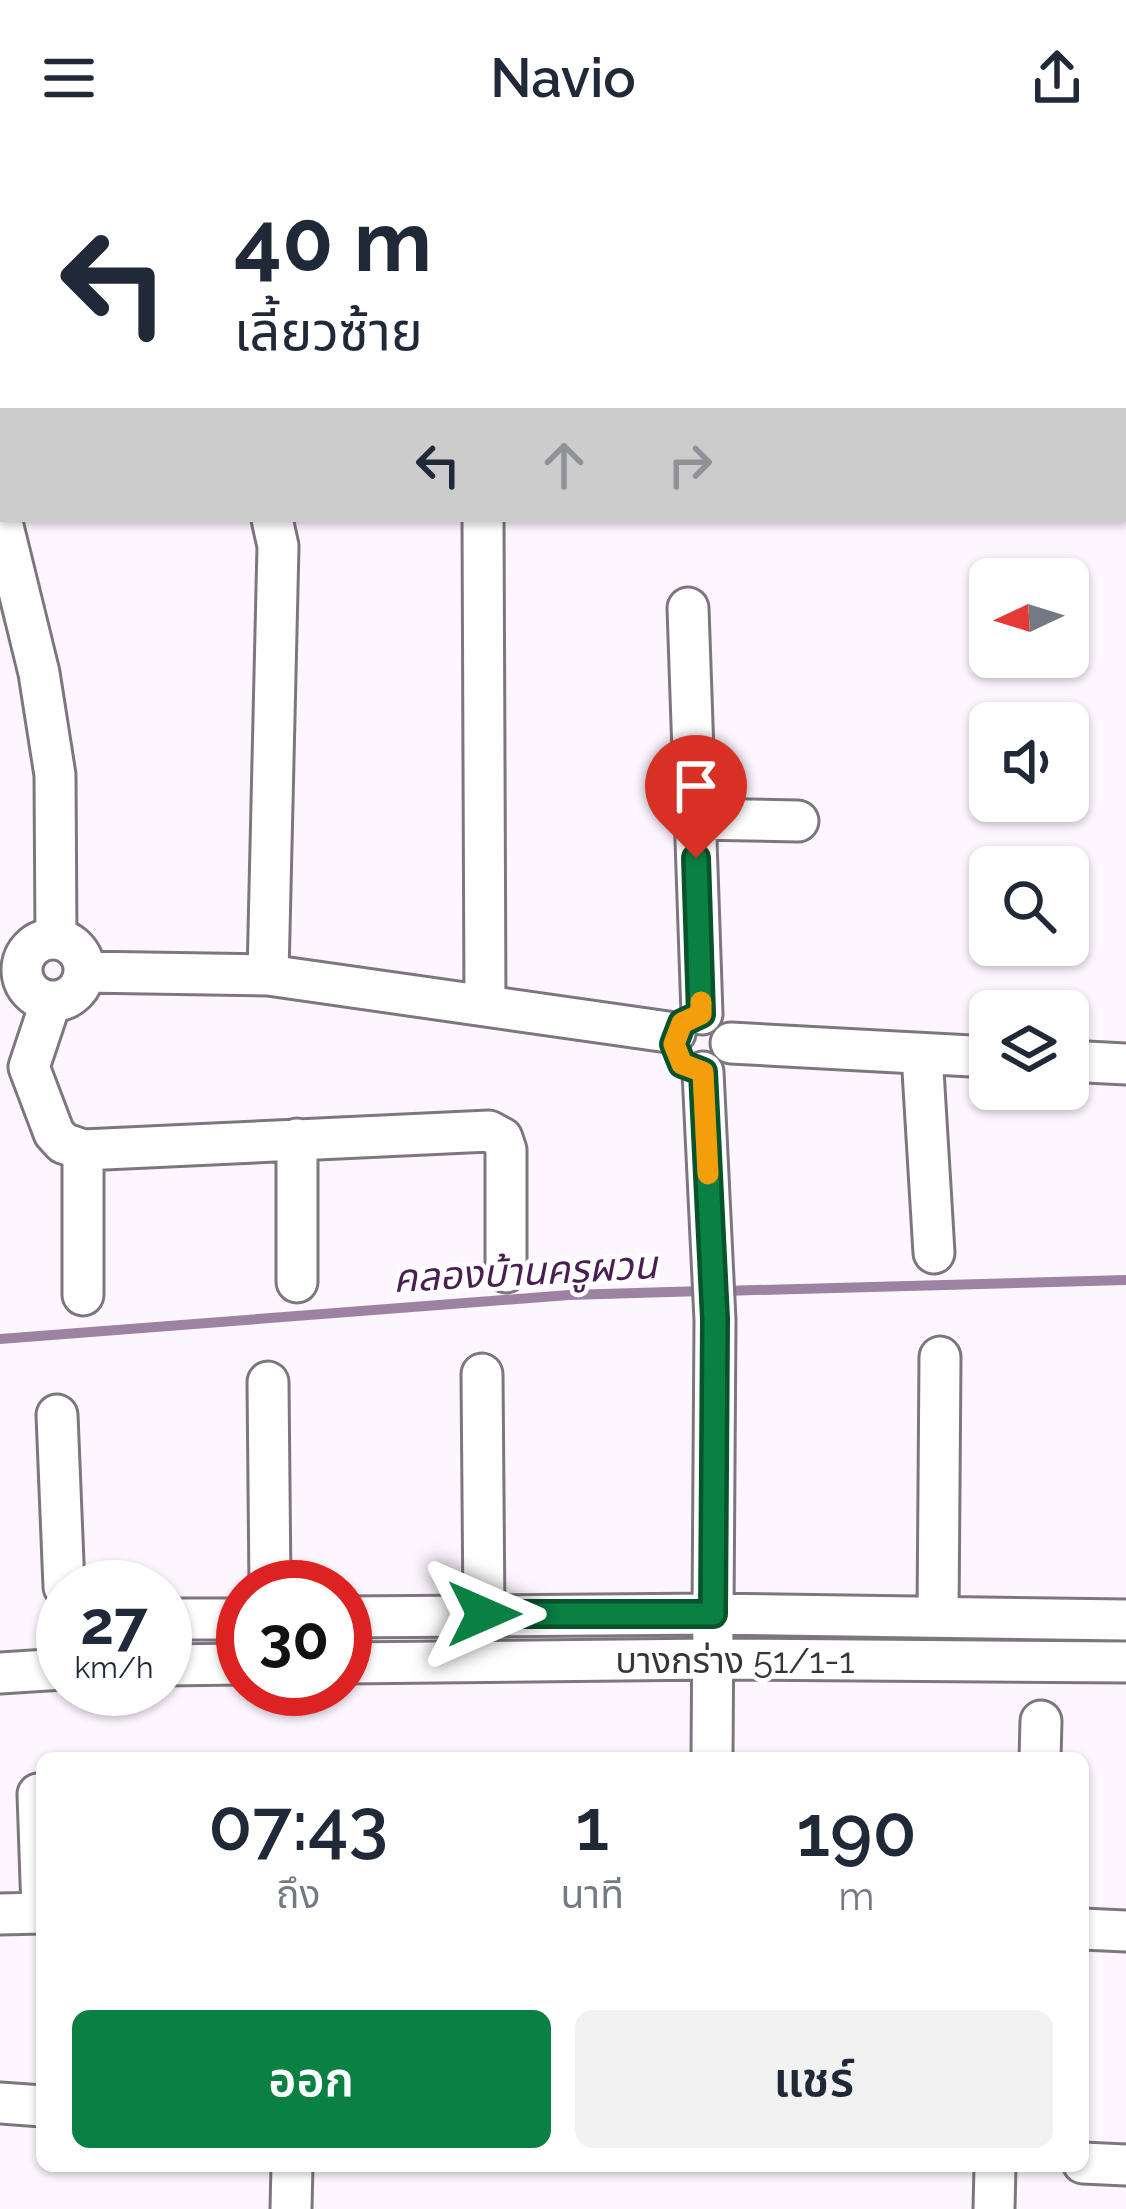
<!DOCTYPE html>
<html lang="th">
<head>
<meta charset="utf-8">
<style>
  :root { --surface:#fff; --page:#f2f2f3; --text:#1f2937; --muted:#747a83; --accent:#0b8043 }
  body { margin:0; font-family:Raleway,"Noto Sans Thai",sans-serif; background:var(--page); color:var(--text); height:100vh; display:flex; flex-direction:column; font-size:45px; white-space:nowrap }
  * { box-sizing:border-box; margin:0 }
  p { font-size:39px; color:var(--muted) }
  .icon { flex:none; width:66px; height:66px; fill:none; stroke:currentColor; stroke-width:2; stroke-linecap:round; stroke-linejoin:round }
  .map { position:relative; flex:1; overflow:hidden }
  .details { position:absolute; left:36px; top:1596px; width:1053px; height:420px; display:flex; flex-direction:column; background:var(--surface); border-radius:18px; box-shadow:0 3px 9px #0004 }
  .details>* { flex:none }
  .guide { position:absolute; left:0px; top:0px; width:1128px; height:366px; box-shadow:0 3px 9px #0004; background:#fff; color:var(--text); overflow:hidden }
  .needle { width:78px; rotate:266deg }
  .controls { position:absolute; left:969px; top:402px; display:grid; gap:24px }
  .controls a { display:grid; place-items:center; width:120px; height:120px; border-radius:18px; background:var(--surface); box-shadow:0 3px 9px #0004; font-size:60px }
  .speed { position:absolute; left:36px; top:1404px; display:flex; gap:24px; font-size:60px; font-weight:700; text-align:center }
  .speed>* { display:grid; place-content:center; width:156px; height:156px; border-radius:50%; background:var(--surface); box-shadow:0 3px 9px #0004; line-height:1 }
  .speed small { font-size:30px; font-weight:400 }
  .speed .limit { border:18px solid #d22; background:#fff; color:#111 }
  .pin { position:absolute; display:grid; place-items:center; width:102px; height:102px; color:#fff; margin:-123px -51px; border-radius:50% 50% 50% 0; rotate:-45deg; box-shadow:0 0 12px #0007 }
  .pin .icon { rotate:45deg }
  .me { position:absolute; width:132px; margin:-66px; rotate:90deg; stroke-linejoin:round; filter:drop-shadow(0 0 9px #0008) }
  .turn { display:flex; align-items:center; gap:42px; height:252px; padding:0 36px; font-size:54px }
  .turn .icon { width:156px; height:156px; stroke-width:2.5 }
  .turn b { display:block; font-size:84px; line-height:102px }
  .lanes { display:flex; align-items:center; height:114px; padding:0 36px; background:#0003; justify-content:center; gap:60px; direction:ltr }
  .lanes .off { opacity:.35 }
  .eta { display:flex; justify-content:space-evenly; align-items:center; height:204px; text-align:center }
  .eta b { font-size:72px; font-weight:600; line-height:84px }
  .primary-button { display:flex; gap:24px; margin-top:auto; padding:24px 36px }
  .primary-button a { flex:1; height:138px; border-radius:18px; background:var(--accent); color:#fff; font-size:48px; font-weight:600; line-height:138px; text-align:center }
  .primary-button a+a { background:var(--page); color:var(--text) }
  header { display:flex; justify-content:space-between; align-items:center; height:156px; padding:0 36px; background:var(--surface); font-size:54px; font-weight:600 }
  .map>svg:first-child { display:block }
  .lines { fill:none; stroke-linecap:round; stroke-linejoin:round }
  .stream { stroke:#9d83a2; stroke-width:10 }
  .minor-casing { stroke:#7e767f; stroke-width:45 }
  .minor { stroke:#fff; stroke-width:39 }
  .route-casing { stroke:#07532c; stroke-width:30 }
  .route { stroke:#0b8043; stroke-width:21 }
  .slow { stroke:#f59e0b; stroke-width:21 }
  .labels { text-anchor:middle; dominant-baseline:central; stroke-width:9; stroke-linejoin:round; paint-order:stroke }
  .street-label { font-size:36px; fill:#383539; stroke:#fff }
  .water-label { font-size:39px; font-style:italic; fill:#4a1d53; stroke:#fff }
</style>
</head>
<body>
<header><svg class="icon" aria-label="menu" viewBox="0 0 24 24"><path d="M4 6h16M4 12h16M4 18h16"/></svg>Navio<svg class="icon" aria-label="share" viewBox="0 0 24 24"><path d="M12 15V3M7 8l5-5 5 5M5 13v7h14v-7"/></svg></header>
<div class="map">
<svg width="1126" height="2053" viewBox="0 0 1126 2053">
  <rect width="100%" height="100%" fill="#fef6ff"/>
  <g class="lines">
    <path class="stream" d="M722 1135 1126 1124
      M0 1183 569 1139 703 1135"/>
    <defs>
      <path id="minor" d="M856 0 861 3
        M1125 29H1126
        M0 186 3 187
        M0 358 39 517 55 619 56 783
        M483 363 485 847
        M688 452 702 858
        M695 663 798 665
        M22 814a31 31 0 1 1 62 0a31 31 0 1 1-62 0Z
        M84 816 268 819 675 877
        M268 819 278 390 272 363
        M51 845 29 911 54 977 63 987 83 994 489 975 502 982 506 994V1116
        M731 887 990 901
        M922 898 934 1097
        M1068 905 1126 908
        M703 916 715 1164 712 1602
        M297 1126V983
        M83 1139V994
        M482 1218 484 1458
        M268 1226 270 1431
        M57 1259 64 1431
        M345 1461 713 1458 1126 1464
        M938 1461 940 1201
        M165 1463H243
        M345 1507 713 1503 1126 1506
        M165 1509 243 1508
        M0 1517 63 1513
        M1040 1602 1041 1565
        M38 1638 42 1754
        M0 1758 42 1757
        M1083 1773 1126 1775
        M0 1947 42 1950
        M1083 2007 1126 2009
        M291 2053 292 2010
        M994 2053 995 2010"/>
    </defs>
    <use href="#minor" class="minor-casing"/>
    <use href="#minor" class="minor"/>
  </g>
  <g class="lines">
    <defs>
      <path id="route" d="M484 1458H713L715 1163 703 916 682 908 674 888 682 867 701 858 696 702"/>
    </defs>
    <use href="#route" class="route-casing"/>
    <use href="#route" class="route"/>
    <path class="slow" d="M701 846V858L682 867 674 888 682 908 703 916 708 1018"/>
  </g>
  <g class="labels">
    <g class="street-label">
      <text x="735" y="1504">บางกร่าง 51/1-1</text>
    </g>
    <g class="water-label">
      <text transform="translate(525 1115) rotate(-3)">คลองบ้านครูผวน</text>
    </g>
  </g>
</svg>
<div class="controls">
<a><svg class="needle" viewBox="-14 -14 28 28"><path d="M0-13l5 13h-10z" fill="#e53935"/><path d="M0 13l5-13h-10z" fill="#747a83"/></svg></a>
<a><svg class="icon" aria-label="sound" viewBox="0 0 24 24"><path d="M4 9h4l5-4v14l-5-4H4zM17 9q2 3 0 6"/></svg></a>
<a><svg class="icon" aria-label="search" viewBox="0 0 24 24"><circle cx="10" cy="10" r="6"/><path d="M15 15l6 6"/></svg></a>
<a><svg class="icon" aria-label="layers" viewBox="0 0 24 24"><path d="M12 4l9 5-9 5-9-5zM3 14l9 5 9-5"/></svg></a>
</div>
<div class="speed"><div>27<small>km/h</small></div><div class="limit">30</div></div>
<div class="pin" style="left:696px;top:702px;background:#d93025"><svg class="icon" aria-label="arrive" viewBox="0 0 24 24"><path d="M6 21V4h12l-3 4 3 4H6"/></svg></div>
<svg class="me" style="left:484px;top:1458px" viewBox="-20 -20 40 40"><path d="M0-17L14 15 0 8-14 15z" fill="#0b8043" stroke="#fff" stroke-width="4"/></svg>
<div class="guide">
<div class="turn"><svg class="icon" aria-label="left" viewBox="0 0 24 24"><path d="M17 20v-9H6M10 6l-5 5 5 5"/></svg><div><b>40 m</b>เลี้ยวซ้าย</div></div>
<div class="lanes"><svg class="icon" aria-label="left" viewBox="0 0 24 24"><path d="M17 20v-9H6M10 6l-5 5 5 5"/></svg><svg class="icon off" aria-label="ahead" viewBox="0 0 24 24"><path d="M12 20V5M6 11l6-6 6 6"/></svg><svg class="icon off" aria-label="right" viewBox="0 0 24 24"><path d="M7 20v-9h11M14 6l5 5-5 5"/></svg></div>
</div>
<section class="details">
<div class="eta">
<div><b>07:43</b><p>ถึง</p></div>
<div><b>1</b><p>นาที</p></div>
<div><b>190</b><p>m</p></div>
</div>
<div class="primary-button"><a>ออก</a><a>แชร์</a></div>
</section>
</div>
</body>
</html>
